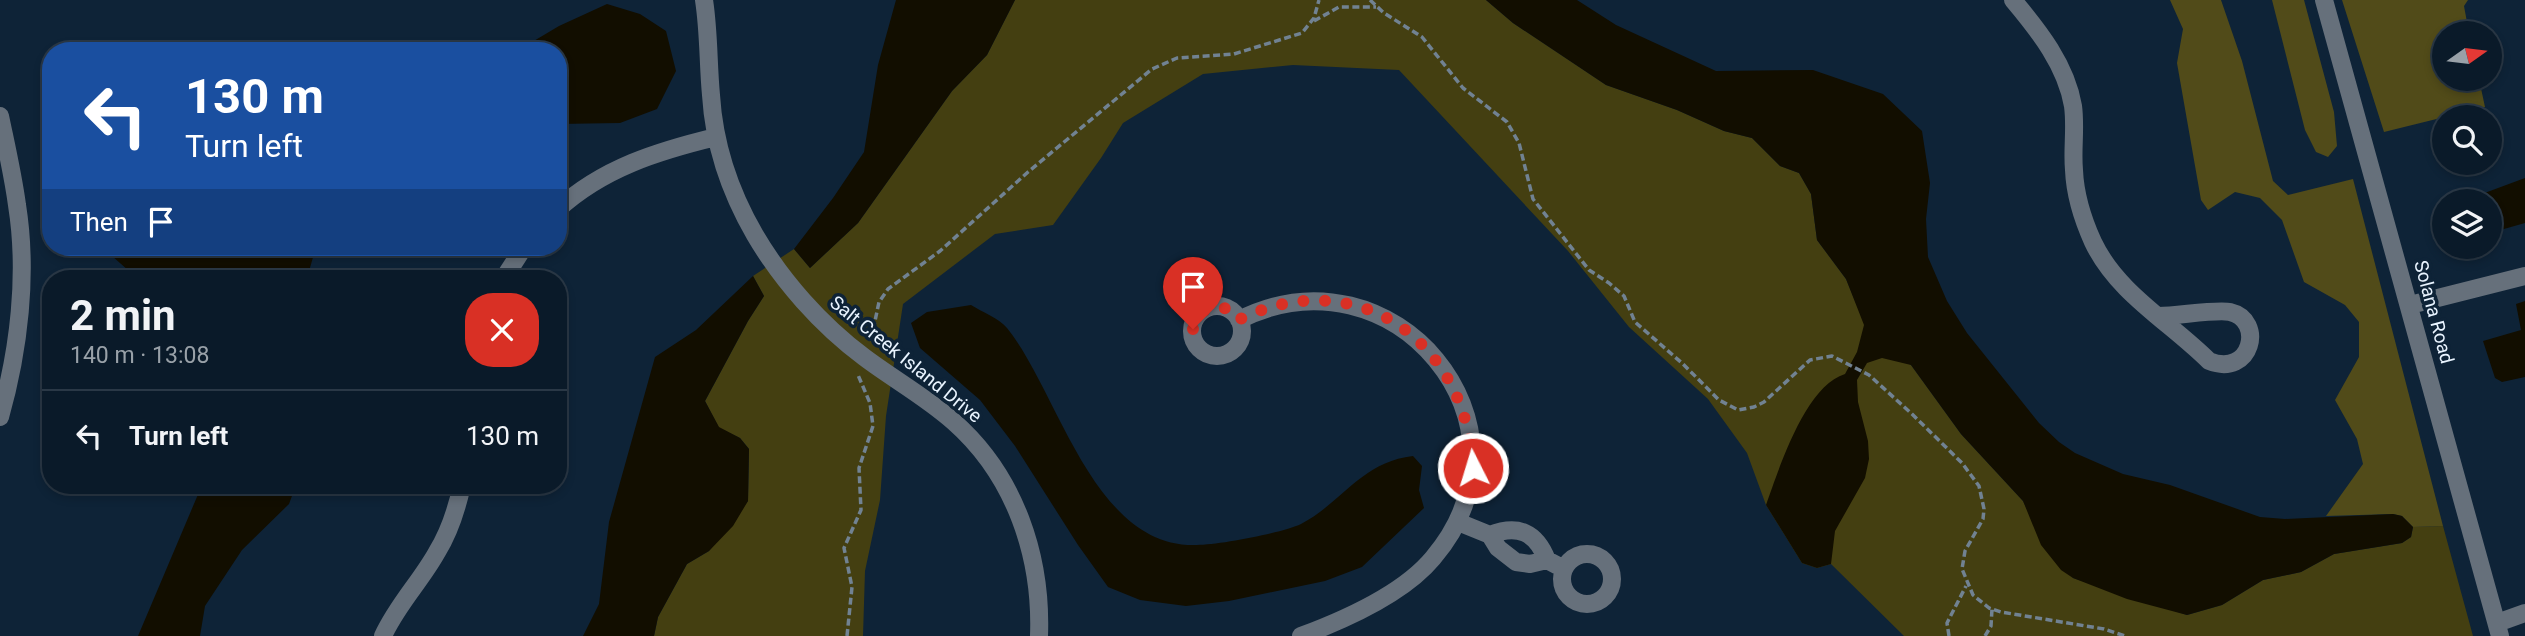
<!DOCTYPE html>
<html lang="en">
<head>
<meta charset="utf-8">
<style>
  :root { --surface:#0a1a29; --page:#182735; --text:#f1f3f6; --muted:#99a1a8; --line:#2a3846 }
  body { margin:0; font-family:Roboto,sans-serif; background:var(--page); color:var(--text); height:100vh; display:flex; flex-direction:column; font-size:26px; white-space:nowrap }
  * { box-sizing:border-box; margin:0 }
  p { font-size:23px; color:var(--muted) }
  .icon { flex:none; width:38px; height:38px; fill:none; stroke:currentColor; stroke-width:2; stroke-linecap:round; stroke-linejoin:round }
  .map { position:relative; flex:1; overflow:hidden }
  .side { position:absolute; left:42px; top:270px; width:525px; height:224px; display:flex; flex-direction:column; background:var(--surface); border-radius:28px; box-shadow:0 4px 10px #0003,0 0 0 2px var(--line) }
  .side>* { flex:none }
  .banner { position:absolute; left:42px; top:42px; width:525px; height:214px; border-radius:28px; box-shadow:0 4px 10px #0003,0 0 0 2px var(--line); background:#1a4fa0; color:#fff; overflow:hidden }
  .needle { width:46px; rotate:76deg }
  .controls { position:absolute; left:2432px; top:21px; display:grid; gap:14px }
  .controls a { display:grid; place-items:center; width:70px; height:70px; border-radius:50%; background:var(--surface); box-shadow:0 4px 10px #0003,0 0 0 2px var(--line); font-size:35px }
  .pin { position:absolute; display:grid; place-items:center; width:60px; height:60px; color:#fff; margin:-72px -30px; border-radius:50% 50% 50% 0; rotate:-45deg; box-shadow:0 0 7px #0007 }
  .pin .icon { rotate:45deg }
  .me { position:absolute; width:77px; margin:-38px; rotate:355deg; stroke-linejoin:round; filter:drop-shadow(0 0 5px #0008) }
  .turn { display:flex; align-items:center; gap:24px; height:147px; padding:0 28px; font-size:32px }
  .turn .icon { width:91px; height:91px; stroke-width:2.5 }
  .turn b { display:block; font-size:49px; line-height:60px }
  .then { display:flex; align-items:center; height:66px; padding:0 28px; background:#0003; gap:14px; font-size:26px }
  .round { display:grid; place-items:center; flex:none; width:74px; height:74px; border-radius:28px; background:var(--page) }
  .headline { display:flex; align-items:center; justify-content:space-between; height:119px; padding:0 28px }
  h1 { font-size:42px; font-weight:700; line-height:52px }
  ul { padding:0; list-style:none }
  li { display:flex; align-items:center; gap:21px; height:91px; padding:0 28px; border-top:2px solid var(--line) }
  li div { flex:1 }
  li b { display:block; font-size:26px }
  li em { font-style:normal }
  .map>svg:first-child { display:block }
  .green { fill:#443f11 }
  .forest { fill:#514b19 }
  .water { fill:#120e00 }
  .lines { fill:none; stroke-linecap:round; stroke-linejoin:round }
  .path { stroke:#718292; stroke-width:3.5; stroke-dasharray:7 3.5; stroke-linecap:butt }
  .minor { stroke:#66707b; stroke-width:18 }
  .route { stroke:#d93025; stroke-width:12; stroke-dasharray:0 21.6 }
  .labels { text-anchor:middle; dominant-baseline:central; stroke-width:7; stroke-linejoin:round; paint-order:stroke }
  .street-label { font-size:19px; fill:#e9f4ff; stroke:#0e2337 }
</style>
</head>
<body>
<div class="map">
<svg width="2525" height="636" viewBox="0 0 2525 636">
  <rect width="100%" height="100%" fill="#0e2337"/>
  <path class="green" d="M1015 0H1486L1513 23 1606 85 1677 110 1724 131 1752 138 1780 166 1799 173 1811 194 1817 240 1846 279 1865 325 1911 365 1961 434 2023 501 2033 521 2073 578 2187 615 2222 605 2263 580 2301 572 2334 554 2402 543 2411 537 2413 527 2443 526 2473 636H1904L1831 564 1817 568 1802 563 1766 505 1747 453 1708 399 1629 327 1568 251 1399 70 1293 65 1203 74 1123 123 1101 158 1053 225 995 234 903 304 886 416 880 500 865 571 863 636H654L658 617 687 564 709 551 748 501 749 449 740 438 719 428 705 401 748 321 764 296 753 276 794 249 810 268 858 223 952 91 987 55Z"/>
  <path class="forest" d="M2170 0H2221L2242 61 2273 181 2288 195 2353 179 2443 526 2413 527 2402 516 2393 514 2326 516 2363 464 2357 439 2335 400 2359 357V322L2345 305 2304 282 2282 220 2260 198 2235 192 2208 210 2201 200 2177 63 2183 29Z
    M2272 0H2304L2334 112 2337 146 2328 157 2316 152 2305 130Z
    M2342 0H2468L2464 6 2469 33H2445V79H2479L2485 107 2384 132Z"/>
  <path class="water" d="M896 0H1015L987 55 952 91 858 223 810 268 794 249 833 198 864 152 878 65Z
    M1486 0H1577L1616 25 1716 71 1813 70 1883 94 1922 131 1930 183 1926 219 1928 257 1947 301 1967 333 2039 423 2059 442 2075 453 2123 474 2170 485 2260 517 2285 519 2393 514 2402 516 2413 527 2411 537 2402 543 2334 554 2301 572 2263 580 2222 605 2187 615 2127 599 2073 578 2061 570 2041 545 2023 501 1961 434 1911 365 1882 358 1867 363 1857 380 1858 402 1868 441 1869 459 1865 478 1835 531 1831 564 1817 568 1802 563 1766 505C1779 469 1805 386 1845 374L1857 352 1864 325 1846 279 1817 240 1811 194 1799 173 1780 166 1752 138 1724 131 1677 110 1606 85 1513 23Z
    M607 4 640 14 666 31 676 71 657 109 620 123 558 124V51H517L559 26Z
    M2525 178V223L2490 233V201H2463Z
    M113 247H316L307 278H137L112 256Z
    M753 276 764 296 748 321 705 401 719 427 740 438 749 449 748 501 733 526 709 551 687 564 658 617 654 636H583L599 604 609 522 655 357 696 330Z
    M2525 301V377L2502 382 2495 378 2483 341 2521 330 2516 304Z
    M971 305C982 312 999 318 1007 328 1059 392 1093 549 1197 545 1219 545 1282 533 1301 524 1343 502 1361 462 1413 456L1422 466 1419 490 1424 508 1362 567 1325 581 1229 601 1186 606 1140 600 1108 587 1078 545 1015 446 980 400 920 348 911 323 927 312Z
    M202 485H296L289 504 242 550 205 606 200 636H138Z"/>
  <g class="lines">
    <path class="path" d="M1370 0 1384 13 1422 37 1463 88 1507 122 1519 143 1533 199 1589 270 1609 283 1624 296 1635 322 1683 364 1719 400 1738 410 1754 407 1764 402 1810 360 1832 356 1869 375 1912 414 1962 463 1979 486 1984 509 1983 519 1965 551 1962 569 1973 595 1989 608 2001 612 2104 629 2125 636
      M1314 21 1339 7H1376
      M871 340 879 302 888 289 940 251 1028 172 1152 69 1177 58 1234 54 1302 33 1314 18 1319 0
      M847 636 852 587 844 548 861 510 859 468 873 426 870 403 858 375
      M1949 636 1947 623 1966 586
      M1985 636 1991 626 1992 609"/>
    <path class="minor" d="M704 0C709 32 708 63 711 95 714 144 730 192 755 235 782 281 821 325 864 357 893 379 926 397 954 422 1015 476 1042 556 1039 636
      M2013 0C2039 31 2066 65 2073 106 2076 128 2072 149 2074 170 2075 195 2083 220 2093 242 2117 293 2170 322 2209 361 2252 378 2265 320 2230 312 2217 309 2177 316 2159 316
      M2324 0 2500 636
      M0 116C6 145 13 175 17 205 28 274 19 350 0 417
      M558 209C603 168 658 151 716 137
      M504 278 524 247
      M2410 305 2525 276
      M1192 331a25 25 0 1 1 50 0a25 25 0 1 1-50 0Z
      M1239 320C1393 242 1546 425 1433 558 1404 593 1344 620 1301 636
      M1458 522 1490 535
      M1490 535 1498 548 1516 562 1530 564 1547 560 1564 569
      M1490 535C1518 524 1536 532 1547 560
      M1562 579a25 25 0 1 1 50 0a25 25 0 1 1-50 0Z
      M2497 623 2525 613
      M383 636C397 605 421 581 437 552 450 531 457 508 462 485"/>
  </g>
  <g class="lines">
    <path class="route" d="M1193 329 1202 312C1216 303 1229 306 1238 320 1358 261 1467 343 1473 468"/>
  </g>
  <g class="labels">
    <g class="street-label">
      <text transform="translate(2434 312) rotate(75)">Solana Road</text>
      <text transform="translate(906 359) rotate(39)">Salt Creek Island Drive</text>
    </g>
  </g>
</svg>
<div class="controls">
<a><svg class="needle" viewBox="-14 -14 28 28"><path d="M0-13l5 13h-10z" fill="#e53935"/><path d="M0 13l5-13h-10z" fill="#99a1a8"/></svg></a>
<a><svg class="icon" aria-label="search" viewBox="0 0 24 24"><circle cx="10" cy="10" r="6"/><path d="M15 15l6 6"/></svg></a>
<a><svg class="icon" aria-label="layers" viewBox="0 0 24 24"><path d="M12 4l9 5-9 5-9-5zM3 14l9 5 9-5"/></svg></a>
</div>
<div class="pin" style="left:1193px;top:329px;background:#d93025"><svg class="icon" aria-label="arrive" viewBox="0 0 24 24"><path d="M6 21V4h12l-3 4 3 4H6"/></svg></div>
<svg class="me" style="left:1473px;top:468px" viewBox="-20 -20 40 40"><circle r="17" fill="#d93025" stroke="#fff" stroke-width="3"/><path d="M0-11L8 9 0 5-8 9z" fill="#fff"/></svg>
<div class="banner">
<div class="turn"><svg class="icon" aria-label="left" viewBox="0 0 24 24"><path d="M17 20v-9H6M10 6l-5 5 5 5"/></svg><div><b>130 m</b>Turn left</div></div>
<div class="then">Then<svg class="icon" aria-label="arrive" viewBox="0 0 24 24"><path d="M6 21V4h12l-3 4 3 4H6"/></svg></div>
</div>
<section class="side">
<div class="headline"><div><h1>2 min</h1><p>140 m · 13:08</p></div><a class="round" style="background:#d93025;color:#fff"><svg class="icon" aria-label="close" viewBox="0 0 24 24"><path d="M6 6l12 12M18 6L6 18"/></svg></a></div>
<ul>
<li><svg class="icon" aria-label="left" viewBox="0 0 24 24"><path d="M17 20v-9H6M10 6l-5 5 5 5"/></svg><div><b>Turn left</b></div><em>130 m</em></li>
</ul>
</section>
</div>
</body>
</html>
